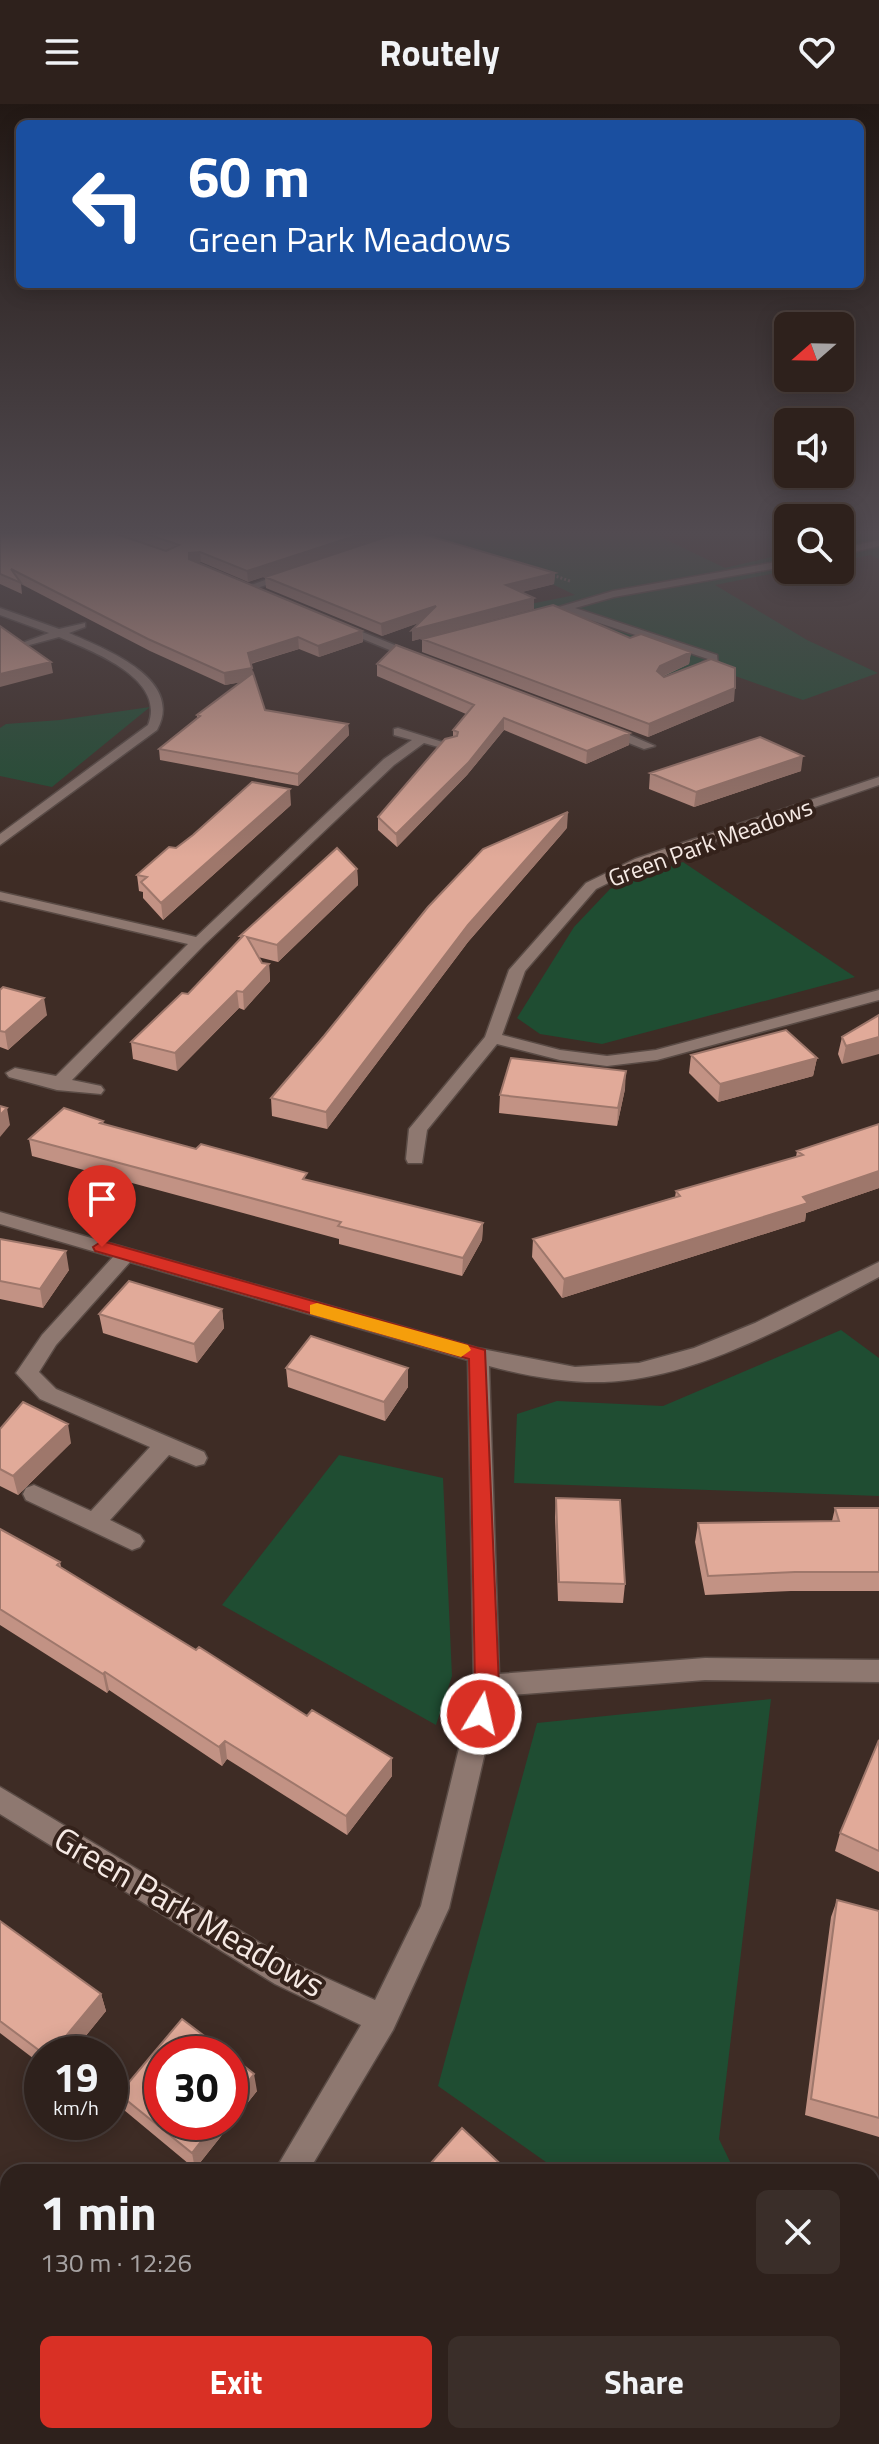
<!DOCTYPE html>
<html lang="en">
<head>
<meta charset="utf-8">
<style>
  :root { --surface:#2e211c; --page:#3a2e29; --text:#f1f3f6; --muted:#a7a3a3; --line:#493e3b; --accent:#d93025 }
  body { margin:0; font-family:"Titillium Web",sans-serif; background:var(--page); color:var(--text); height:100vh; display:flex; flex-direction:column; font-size:30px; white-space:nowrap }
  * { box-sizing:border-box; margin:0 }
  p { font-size:26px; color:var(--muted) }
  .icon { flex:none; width:44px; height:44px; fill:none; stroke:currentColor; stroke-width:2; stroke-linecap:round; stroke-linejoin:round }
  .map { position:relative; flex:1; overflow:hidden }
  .side { position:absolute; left:0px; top:2060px; width:880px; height:280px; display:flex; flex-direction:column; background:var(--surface); border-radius:24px 24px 0 0; box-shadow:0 4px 20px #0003,0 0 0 2px var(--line) }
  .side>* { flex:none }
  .guide { position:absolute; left:16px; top:16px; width:848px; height:168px; border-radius:12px; box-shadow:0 4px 20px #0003,0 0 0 2px var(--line); background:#1a4fa0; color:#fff; overflow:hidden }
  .needle { width:52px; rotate:250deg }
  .controls { position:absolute; left:774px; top:208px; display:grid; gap:16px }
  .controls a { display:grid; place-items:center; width:80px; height:80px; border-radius:12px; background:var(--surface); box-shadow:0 4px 20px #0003,0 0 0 2px var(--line); font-size:40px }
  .speed { position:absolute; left:24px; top:1932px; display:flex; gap:16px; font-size:40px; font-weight:700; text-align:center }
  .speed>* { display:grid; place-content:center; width:104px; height:104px; border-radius:50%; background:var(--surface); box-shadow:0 4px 20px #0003,0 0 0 2px var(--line); line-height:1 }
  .speed small { font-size:20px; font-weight:400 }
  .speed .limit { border:12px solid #d22; background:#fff; color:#111 }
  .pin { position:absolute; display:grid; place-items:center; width:68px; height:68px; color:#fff; margin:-82px -34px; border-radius:50% 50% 50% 0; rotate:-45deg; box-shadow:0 0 8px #0007 }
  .pin .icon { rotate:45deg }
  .me { position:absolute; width:88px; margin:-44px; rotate:9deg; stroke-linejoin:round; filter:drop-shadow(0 0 6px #0008) }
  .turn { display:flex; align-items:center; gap:28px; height:168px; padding:0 40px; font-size:36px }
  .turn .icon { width:104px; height:104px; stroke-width:2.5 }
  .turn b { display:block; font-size:56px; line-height:68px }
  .round { display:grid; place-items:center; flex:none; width:84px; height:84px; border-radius:12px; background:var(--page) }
  .headline { display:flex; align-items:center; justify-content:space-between; height:136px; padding:0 40px }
  h1 { font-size:48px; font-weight:700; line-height:60px }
  .cta { display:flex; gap:16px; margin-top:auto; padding:16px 40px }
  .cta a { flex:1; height:92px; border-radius:12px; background:var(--accent); color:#fff; font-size:32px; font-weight:700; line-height:92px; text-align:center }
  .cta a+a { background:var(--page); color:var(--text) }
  header { display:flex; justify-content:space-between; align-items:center; height:104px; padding:0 40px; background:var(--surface); font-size:36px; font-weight:700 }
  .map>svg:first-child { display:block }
  .green { fill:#1f4d32 }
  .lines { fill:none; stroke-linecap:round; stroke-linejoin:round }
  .minor-casing { stroke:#5a4b45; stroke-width:3 }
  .path { stroke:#7c6c66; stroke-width:3; stroke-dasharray:2 2; stroke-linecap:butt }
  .minor { fill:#8e7870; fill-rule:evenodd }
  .wall { fill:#c29284 }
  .shaded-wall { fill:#9e776b }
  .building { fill:#e1aa99; stroke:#9e776b; stroke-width:2 }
  .route { fill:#d93025; stroke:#8d1f18; stroke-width:2 }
  .slow { fill:#f59e0b }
  .labels { text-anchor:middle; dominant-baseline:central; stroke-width:8; stroke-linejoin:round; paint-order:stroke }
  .far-street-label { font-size:24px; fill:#f5e9e4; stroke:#34221b }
  .near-street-label { font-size:34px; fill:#f5e9e4; stroke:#34221b }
</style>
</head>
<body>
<header><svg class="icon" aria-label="menu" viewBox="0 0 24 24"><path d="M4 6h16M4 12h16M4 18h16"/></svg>Routely<svg class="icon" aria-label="heart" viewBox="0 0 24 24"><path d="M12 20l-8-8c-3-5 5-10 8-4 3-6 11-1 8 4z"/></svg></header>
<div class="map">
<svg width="879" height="2340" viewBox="0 0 879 2340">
  <rect width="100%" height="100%" fill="#3e2c25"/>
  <path class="green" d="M307 426H646L725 464 788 449V466H791L715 481 807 536 878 569 803 596 724 568 641 578 690 558 525 501 575 491 533 471 373 449Z
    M840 426H879V455L871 451 840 457Z
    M150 603 52 683 0 672V624L6 620 60 616Z
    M683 758 855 873 602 940 540 930 517 914 574 823 610 785Z
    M841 1226 879 1254V1392L514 1379 517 1310 557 1297 663 1302Z
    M339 1351 443 1374 452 1572 436 1621 222 1501Z
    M771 1595 719 2035 735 2068H560L438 1982 537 1619Z"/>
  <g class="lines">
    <defs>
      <path id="minor" d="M414 426H428L396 439 387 437Z
        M879 436V442L840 451V445Z
        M788 456V462L614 493 575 504 717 551 718 561 695 571 689 567 691 565 708 555 563 507 538 514 532 511 613 487Z
        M290 467 294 468V472L248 487 243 484Z
        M0 504 59 525 85 519V523L69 529C105 545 185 575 157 626L0 741V730L148 621C167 575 92 547 59 533L22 543V539L49 529 0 511Z
        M340 519 422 552 424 554 414 556 336 524V520Z
        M601 622H609L655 642 644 645 601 628Z
        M398 624 455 642 449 646 424 639 394 661 204 841 72 976 101 982 104 986 101 990 57 986 9 973 6 969 15 964 56 972 188 840 0 796V788L196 833 384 655 412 636 394 631V625Z
        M879 673V681L645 761 596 785 525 867 502 931 560 946 607 952 656 946 879 886V896L657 956 607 962 560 956 497 940 427 1026 422 1059H408L406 1055 409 1025 485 933 509 866 586 779 635 755Z
        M0 1108 477 1244 575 1263 639 1259 694 1244 755 1219 879 1158V1173C798 1216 698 1275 604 1278 565 1279 527 1272 489 1262L499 1570 705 1554 879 1556V1578L705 1576 498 1592 449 1804 393 1926 308 2068H274L361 1921 275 1880 0 1710V1683L295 1860 375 1896 421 1802 474 1582 468 1256 130 1158 56 1241 39 1268 56 1285 204 1348 207 1354 204 1360 196 1362 169 1351 110 1416 140 1431 144 1437 140 1443 132 1446 26 1396 23 1390 26 1384 34 1381 91 1407 150 1343 40 1295 16 1269 42 1231 113 1153 0 1120Z
        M73 2332H113L110 2340H70Z
        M360 2332H400L403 2340H363Z"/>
    </defs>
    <use href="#minor" class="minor-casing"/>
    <path class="path" d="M549 470 570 477"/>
    <use href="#minor" class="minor"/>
  </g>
  <path class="wall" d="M0 426 166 447 108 426H390V431L248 478 201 458 198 459 362 527 363 538 319 553 299 545 251 560 253 569 265 606 348 620 349 631 298 682 160 656 159 645 197 614V611L241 578 225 581 150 547 21 480 22 490 0 480Z
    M555 469 554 480 522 488 534 505 412 537 418 519 382 532 266 484 265 473Z
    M630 534 691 548 689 560 664 572 734 597 648 633 422 548V535Z
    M377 560 629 641 586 660 504 626 467 671 397 743 378 726V713L453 633V626L466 610 377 572Z
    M801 667 694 703 649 685 650 669Z
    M291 701 163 816 143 794V788L139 787 137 771 176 744Z
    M567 724 468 838 327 1025 272 1012 271 994Z
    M357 765 358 781 278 858 258 853 262 859 269 860 270 877 244 906 239 904 177 967 133 955 131 938 188 890 241 835 240 832Z
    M0 886 47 911 8 946 0 943Z
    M879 911 842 960 838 950 842 933Z
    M691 951 817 954 813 972 718 998 689 969Z
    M625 985 617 1022 499 1009 500 991Z
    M103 1017 104 1020 308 1076 483 1119 482 1136 462 1172 339 1140V1135L32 1052 29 1035Z
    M879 1020V1084L806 1109 805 1117 562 1194 532 1153 533 1135 675 1093 676 1087 796 1053 797 1047Z
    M0 1135 69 1166 43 1204 0 1195Z
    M222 1205 224 1224 197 1259 103 1229 99 1210Z
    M286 1264 408 1283 385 1317 288 1283Z
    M0 1325 71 1339 18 1391 0 1382Z
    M556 1394 625 1480 623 1499 558 1497 555 1413Z
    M835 1404H879V1487H791L705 1491 695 1438 698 1419 832 1417Z
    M0 1425 60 1458 61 1463 392 1672 347 1731 227 1655 222 1662 109 1586 107 1589 0 1521Z
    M879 1636V1768L835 1747 840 1729Z
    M837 1796 879 1807V2033L805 2011 831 1813Z
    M0 1817 101 1890 106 1907 71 1950H42V1961L0 1929Z
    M257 1987 195 2065 124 2006 119 1990Z
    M612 2332H780L789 2340H611Z"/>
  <path class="shaded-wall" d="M373 426H390V431L248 478 247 467Z
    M200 448 201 458 190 460 189 455V449Z
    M555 469 554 480 506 492V481Z
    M534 494V505L412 537V526Z
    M436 502V513L382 532 381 520Z
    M362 527 363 538 319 553 318 542Z
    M298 533 299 545 248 560V549Z
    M691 548 689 560 658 574 657 567 660 562Z
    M51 558 53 569 0 583V570Z
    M252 564 253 576 225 581 224 569Z
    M735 584 734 597 648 633 649 620Z
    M504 614V626L467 671 397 743 396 730Z
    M348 620 349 631 298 682V670Z
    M630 629 629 641 586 660 587 647Z
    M803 652 801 667 694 703 696 688Z
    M290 685 291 701 163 816 161 799Z
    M568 708 567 724 468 838 327 1025 326 1008 468 821Z
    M357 765 358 781 278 858 277 841Z
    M269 860 270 877 244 906 243 888Z
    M237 887 239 904 177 967 175 949Z
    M44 894 47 911 8 946 5 928Z
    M879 933V950L842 960 846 942Z
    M817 954 813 972 718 998 720 980Z
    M626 967 625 985 617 1022 618 1004Z
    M7 1004 10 1021 0 1033V1011Z
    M879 1067V1084L806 1109 805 1117 562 1194 564 1175Z
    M483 1119 482 1136 462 1172 463 1154Z
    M66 1147 69 1166 43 1204 40 1185Z
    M222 1205 224 1224 197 1259 194 1240Z
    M408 1264V1283L385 1317 384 1298Z
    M68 1320 71 1339 18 1391 13 1372Z
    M105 1568 109 1586 107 1589 103 1570Z
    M225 1637 227 1655 222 1662 219 1643Z
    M392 1654V1672L347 1731 346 1712Z
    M101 1890 106 1907 71 1950H51Z
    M254 1970 257 1987 195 2065 192 2049 216 2018H230V2000Z"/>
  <path class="building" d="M0 426H104L166 447 179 441 135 426H373L247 467 200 448 189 449V455L362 527 318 542 298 533 248 549 252 564 224 569 148 535 11 465 21 479 0 470Z
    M407 426H409L555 469 506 481 534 494 412 526 436 502 381 520 265 473Z
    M553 501 630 534 641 530 691 548 660 562 657 567 664 573 711 555 735 564V584L649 620 422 535Z
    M0 522 51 558 0 570Z
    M396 541 630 629 587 647 504 614 468 659 396 730 378 713 445 635 457 632 458 628 453 626 474 601 377 560Z
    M253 569 265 606 348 620 298 670 159 645 200 612 197 611Z
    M760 633 803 652 696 688 650 669Z
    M252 678 290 685 161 799 141 778 147 773 137 771 169 743 176 744 193 731Z
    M568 708 468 821 326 1008 271 994 324 932 428 803 483 745Z
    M337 744 357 765 277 841 247 833 262 859 269 860 243 888 237 887 175 949 131 938 182 889 188 890 243 832H240Z
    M3 883 44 894 5 928 0 927V886Z
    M879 911V933L846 942 842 933Z
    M786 926 817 954 720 980 691 951Z
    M511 954 626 967 618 1004 500 991Z
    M0 1002 7 1004 0 1011Z
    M64 1004 103 1017 100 1019 196 1045 201 1040 307 1069 303 1075 483 1119 463 1154 338 1122 341 1118 29 1035Z
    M879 1020V1067L803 1093 808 1099 564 1175 533 1135 680 1092 676 1087 803 1051 797 1047Z
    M0 1135 66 1147 40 1185 0 1177Z
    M129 1177 222 1205 194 1240 99 1210Z
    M311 1232 408 1264 384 1298 286 1264Z
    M23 1298 68 1320 13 1372 0 1365V1325Z
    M556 1394 620 1396 625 1480 559 1478Z
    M835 1404H879V1468H795L708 1472 698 1419 839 1417Z
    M0 1425 60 1458 57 1461 196 1546 199 1543 307 1612 312 1606 392 1654 346 1712 225 1637 219 1643 105 1568 103 1570 0 1505Z
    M879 1636V1747L840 1729Z
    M837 1796 879 1807V2014L811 1995Z
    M0 1817 101 1890 51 1950H44L0 1917Z
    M182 1915 228 1950H162V2018H216L192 2049 119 1990Z
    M230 1951 254 1970 230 2000Z
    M462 2024 509 2068H423Z
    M614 2332H780L789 2340H622Z"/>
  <linearGradient id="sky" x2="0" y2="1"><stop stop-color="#221814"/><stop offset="0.57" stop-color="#524b51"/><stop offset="1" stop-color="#524b51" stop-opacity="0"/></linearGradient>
  <rect width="879" height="753" fill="url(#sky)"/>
  <path class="route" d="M102 1137 485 1246 499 1582 489 1617 481 1620 472 1617 469 1610 475 1582 469 1255 95 1147 93 1143Z"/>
  <path class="slow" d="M317 1199 468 1241 471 1246 461 1253 310 1210V1201Z"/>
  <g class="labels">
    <g class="far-street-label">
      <text transform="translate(710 738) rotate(-20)">Green Park Meadows</text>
    </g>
    <g class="near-street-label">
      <text transform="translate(190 1807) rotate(30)">Green Park Meadows</text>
    </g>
  </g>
</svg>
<div class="controls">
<a><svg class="needle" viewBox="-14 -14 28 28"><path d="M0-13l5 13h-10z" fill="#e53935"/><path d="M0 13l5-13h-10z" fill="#a7a3a3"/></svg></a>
<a><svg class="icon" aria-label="sound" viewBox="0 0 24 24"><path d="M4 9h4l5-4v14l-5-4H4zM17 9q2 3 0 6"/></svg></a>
<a><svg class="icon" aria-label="search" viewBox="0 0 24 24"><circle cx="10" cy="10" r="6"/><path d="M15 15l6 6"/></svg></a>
</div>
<div class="speed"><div>19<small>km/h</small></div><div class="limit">30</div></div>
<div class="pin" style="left:102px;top:1143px;background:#d93025"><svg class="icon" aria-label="arrive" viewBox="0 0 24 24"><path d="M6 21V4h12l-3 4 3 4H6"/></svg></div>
<svg class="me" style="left:481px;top:1610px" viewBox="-20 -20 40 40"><circle r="17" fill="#d93025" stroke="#fff" stroke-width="3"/><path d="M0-11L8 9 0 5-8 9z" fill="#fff"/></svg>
<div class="guide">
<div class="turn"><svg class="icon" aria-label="left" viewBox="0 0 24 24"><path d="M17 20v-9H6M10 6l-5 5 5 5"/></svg><div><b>60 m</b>Green Park Meadows</div></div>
</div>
<section class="side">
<div class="headline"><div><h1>1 min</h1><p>130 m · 12:26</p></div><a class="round"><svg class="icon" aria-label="close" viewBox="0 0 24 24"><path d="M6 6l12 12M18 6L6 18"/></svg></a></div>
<div class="cta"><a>Exit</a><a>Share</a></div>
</section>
</div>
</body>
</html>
